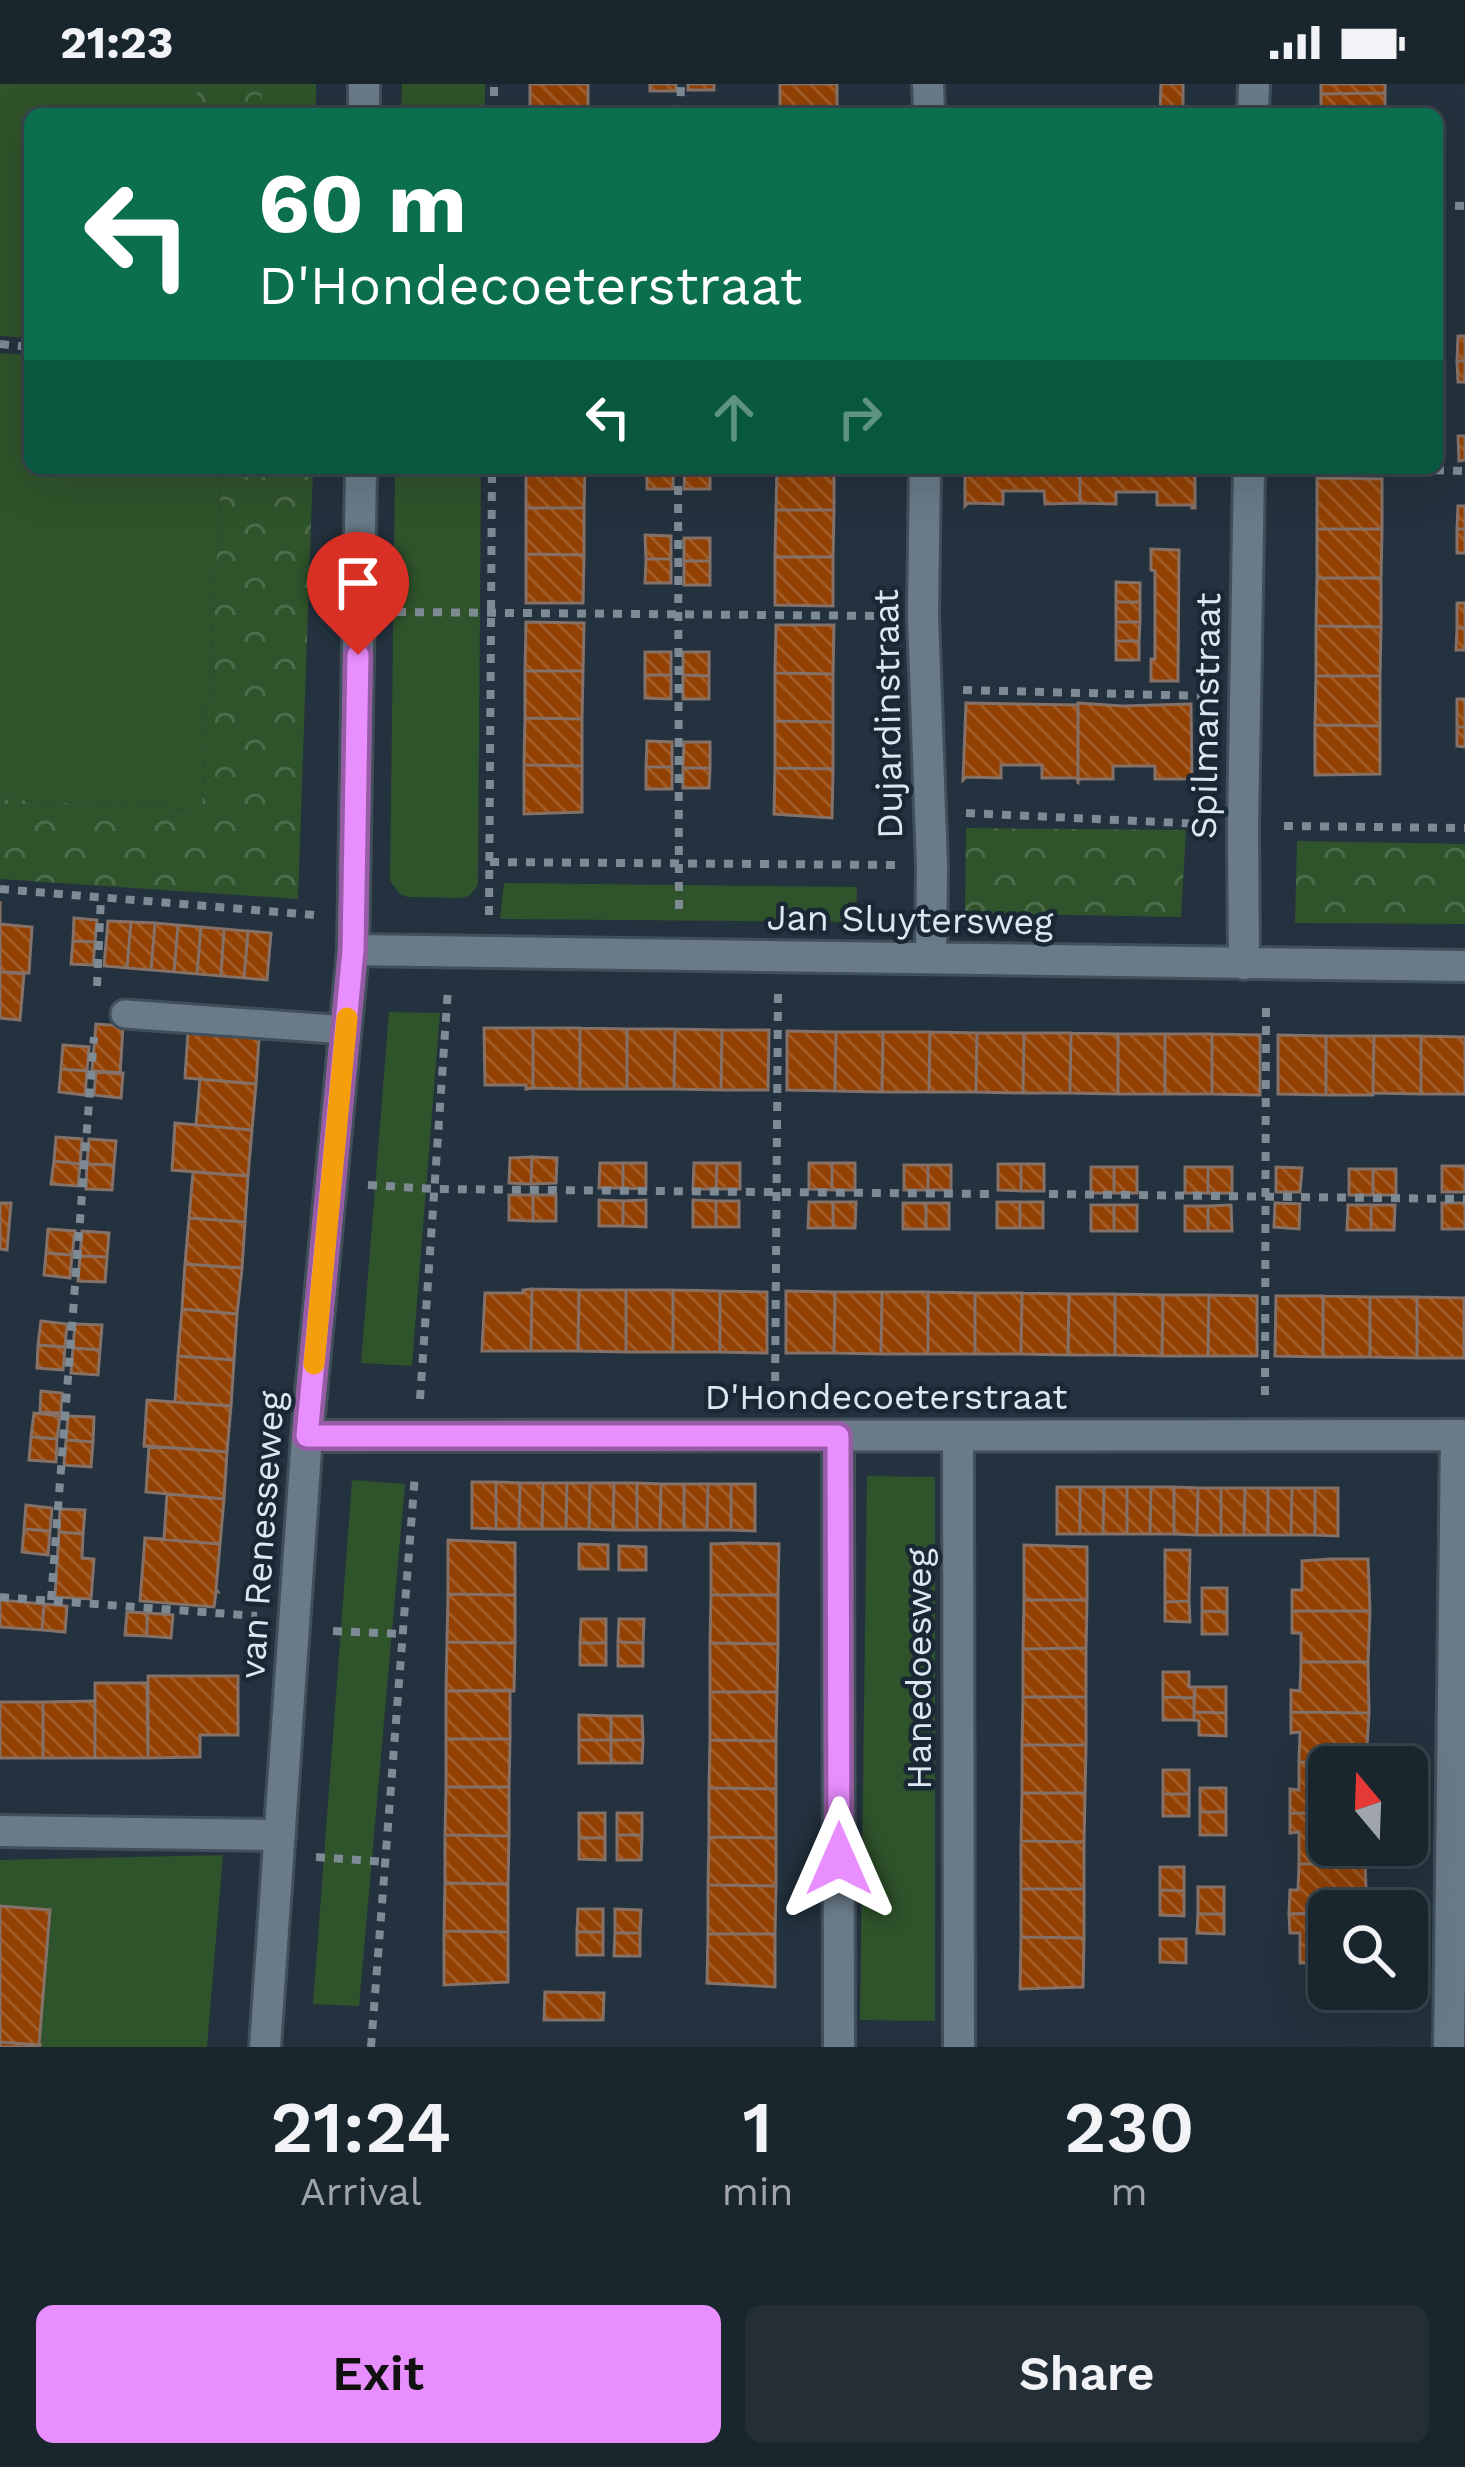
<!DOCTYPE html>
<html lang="en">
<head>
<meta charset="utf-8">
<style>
  :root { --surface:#1a262e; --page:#232e36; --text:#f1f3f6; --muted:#9fa5aa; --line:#38434a; --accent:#e98efe }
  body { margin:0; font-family:"Work Sans",sans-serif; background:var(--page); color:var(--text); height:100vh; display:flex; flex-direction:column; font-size:45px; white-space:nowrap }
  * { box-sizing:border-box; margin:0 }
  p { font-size:39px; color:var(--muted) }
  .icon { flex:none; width:66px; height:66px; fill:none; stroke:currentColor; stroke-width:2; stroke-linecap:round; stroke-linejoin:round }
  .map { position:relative; height:1963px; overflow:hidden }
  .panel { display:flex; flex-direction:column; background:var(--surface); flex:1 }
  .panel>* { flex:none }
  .guide { position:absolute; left:24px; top:24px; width:1419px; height:366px; border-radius:18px; box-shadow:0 12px 48px #0002,0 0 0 3px var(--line); background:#0b6e4f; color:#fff; overflow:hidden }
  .needle { width:78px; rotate:341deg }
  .buttons { position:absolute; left:1308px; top:1662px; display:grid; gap:24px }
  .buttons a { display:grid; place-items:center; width:120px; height:120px; border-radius:18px; background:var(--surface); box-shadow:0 12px 48px #0002,0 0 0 3px var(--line); font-size:60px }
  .pin { position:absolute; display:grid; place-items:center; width:102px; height:102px; color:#fff; margin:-123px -51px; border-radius:50% 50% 50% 0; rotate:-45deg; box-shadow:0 0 12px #0007 }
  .pin .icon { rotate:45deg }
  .me { position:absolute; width:132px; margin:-66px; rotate:0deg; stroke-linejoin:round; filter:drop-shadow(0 0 9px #0008) }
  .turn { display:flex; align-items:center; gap:42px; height:252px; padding:0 36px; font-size:54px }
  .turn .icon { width:156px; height:156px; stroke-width:2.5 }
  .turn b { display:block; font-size:84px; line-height:102px }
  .lanes { display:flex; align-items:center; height:114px; padding:0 36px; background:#0003; justify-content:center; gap:60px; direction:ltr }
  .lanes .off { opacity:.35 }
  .eta { display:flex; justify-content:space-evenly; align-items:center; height:204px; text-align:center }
  .eta b { font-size:72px; font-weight:600; line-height:84px }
  .primary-button { display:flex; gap:24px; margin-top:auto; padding:24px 36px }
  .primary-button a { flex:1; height:138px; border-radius:18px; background:var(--accent); color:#111; font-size:48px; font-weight:600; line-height:138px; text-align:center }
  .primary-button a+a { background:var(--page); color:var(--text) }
  .status { display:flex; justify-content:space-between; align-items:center; height:84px; padding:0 60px; background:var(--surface); direction:ltr }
  .status svg { height:33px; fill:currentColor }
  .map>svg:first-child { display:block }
  .green { fill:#2f532b }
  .forest { fill:url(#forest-crowns) }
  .building { fill:url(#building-back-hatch); stroke:#857167; stroke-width:3 }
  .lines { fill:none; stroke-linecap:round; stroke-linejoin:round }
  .lane-casing { stroke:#424f5a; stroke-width:33 }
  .street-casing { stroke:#424f5a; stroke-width:36 }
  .path { stroke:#7e8a94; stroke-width:8; stroke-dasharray:9 9; stroke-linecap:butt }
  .lane { stroke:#697b89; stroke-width:27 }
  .street { stroke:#697b89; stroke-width:30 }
  .route-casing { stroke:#975ca5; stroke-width:30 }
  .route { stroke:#e98efe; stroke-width:21 }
  .slow { stroke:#f59e0b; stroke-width:21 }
  .labels { text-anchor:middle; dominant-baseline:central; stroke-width:9; stroke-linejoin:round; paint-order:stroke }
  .street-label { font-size:36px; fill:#dde7ef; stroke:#192834 }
</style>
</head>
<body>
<div class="status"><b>21:23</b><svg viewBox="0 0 49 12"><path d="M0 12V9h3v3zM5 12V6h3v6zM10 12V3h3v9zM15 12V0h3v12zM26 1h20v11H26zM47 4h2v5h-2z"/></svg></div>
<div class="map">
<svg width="1465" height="1963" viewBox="0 0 1465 1963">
  <defs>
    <pattern id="forest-crowns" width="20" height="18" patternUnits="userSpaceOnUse" patternTransform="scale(3)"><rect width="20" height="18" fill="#2f532b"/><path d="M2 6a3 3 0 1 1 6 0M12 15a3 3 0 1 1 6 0" fill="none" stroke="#4d6c4a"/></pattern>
    <pattern id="building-back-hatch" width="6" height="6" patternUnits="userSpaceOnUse" patternTransform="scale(3)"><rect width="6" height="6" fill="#924103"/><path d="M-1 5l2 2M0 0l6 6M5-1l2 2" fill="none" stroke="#a15c28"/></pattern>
  </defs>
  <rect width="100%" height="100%" fill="#23323e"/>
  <path class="green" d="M0 0H316V30H30V254L0 252Z
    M402 0H485V30H401Z
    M0 269 30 271V384H222L202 722 189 725 0 715Z
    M395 384H481L478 801 469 812 460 814 408 813 401 811 390 797Z
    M504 799 857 803 856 838 500 835Z
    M389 928 440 929 412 1282 361 1279Z
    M867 1392 935 1393V1937L860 1936Z
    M352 1396 405 1400 359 1922 313 1920Z
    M223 1771 207 1963H0V1776Z"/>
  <path class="forest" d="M197 0H261L263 30H197Z
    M222 384H313L298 815 0 795V715L189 725 202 721Z
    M966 744 1186 746 1181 833 965 829Z
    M1297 757 1465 760V840L1295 839Z"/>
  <path class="building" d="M530 0H588V29H530Z
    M650 0H676V7H650Z
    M688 0H714V6H688Z
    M780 0H837V30H780Z
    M1161 0H1183V30H1160Z
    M1321 0H1385V9L1321 10Z
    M1385 9V30H1321V10Z
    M1458 252H1465V277H1457Z
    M1457 277H1465V298H1458Z
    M1458 352H1465V376L1459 377Z
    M526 384H585L584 424H526Z
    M647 384H673V405H647Z
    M685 384H710V405H684Z
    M777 384H834V426H776Z
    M965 384H1080V419L1045 420 1044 407H1003V420L968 419 965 422Z
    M1080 384H1195V424H1192V421H1157V408H1116V420L1080 419Z
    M1317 394 1382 395V445H1317Z
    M1458 422H1465V445H1457Z
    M526 424H584V471L526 470Z
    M776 426H834L833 473H775Z
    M1317 445H1382L1381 494H1317Z
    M1457 445H1465V469H1457Z
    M645 451 671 452V475H646Z
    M684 454H710V477H684Z
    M1151 465 1179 466 1178 597H1151V575H1155V487L1151 486Z
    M526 470 584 471 583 519H526Z
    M775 473H833V522L775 521Z
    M646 475H671V499H645Z
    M684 477H710V501H684Z
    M1317 494H1381V543L1316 542Z
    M1116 498 1140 499V518H1116Z
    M1116 518H1140V538H1116Z
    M1457 519H1465V544H1457Z
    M526 538 584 539 583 587H525Z
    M1116 538H1140L1139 557H1116Z
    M776 541H834L833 590 775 589Z
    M1316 542 1381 543 1380 592H1316Z
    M1457 544H1465V566H1456Z
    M1116 557H1139V576H1116Z
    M645 568H671V591H645Z
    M683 568H709V592L683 591Z
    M525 587H583L582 635 525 634Z
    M775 589 833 590V638L775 637Z
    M645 591H671V615L645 614Z
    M683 591 709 592V615H683Z
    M1316 592H1380V642L1315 641Z
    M1457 615H1465V643H1457Z
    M966 619 1077 621 1078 619V697L1076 694H1042V681H1001V694L966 693 963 696Z
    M1078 619 1122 622 1191 620 1192 698 1189 695H1155V682H1113V695H1080L1078 697Z
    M525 634 582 635V682L524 681Z
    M775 637 833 638V685L775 684Z
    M1315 641 1380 642V690L1315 691Z
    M1457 643H1465V663L1457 662Z
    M647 657 672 658V683H646Z
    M684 658H710V684H683Z
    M524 681 582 682V728L524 730Z
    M646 683H672V705H646Z
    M683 684H710L709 704H683Z
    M775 684 833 685 832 734 774 730Z
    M0 817V840L32 843 29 889 0 888Z
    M74 834 97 836 95 858 73 857Z
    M108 837 131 838 127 884 104 882Z
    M131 838 155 839 151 886 127 884Z
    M155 839 178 841 174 888 151 886Z
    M178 841 201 843 197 890 174 888Z
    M201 843 224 845 221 892 197 890Z
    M224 845 248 847 244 894 221 892Z
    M248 847 271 849 267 896 244 894Z
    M73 857 95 858 93 881 71 880Z
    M0 888 24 890 20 936 0 934Z
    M96 940 123 942 120 990 92 987Z
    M484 944H533V1004L526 1005V1001H485Z
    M533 944H580V1005L533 1004Z
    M580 944 627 945V1005H580Z
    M627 945H675L674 1005H627Z
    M675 945 722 946 721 1006 674 1005Z
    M722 946H769L768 1006H721Z
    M188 947 262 953V955H259L256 1000 185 994Z
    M787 947 836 948 835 1007 787 1006Z
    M836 948H883L882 1008 835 1007Z
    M883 948H930L929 1008H882Z
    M930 948 977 949 976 1008H929Z
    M977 949H1024L1023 1009 976 1008Z
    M1024 949H1071L1070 1009H1023Z
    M1071 949 1118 950V1010L1070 1009Z
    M1118 950H1165V1010H1118Z
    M1165 950H1212V1010H1165Z
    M1212 950 1260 951V1011L1212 1010Z
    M1278 951 1326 952V1011L1278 1010Z
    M1326 952H1374L1373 1011H1326Z
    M1374 952H1421V1010L1373 1009Z
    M1421 952 1465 953V1010H1421Z
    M63 961 89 963 87 987 61 985Z
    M61 985 87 987 85 1011 59 1008Z
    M96 987 123 989 121 1014 94 1011Z
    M200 995 256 1000 252 1046 196 1041Z
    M175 1039 252 1046 248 1092 172 1086Z
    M56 1053 82 1055 80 1080 54 1077Z
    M89 1055 116 1057 114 1081 87 1080Z
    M532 1073 531 1100 509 1099 510 1074Z
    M532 1073 557 1074 556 1099 531 1100Z
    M54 1077 80 1080 78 1102 51 1100Z
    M600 1079H623V1104H599Z
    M623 1079H646V1105L623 1104Z
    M694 1079H717L716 1105H693Z
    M717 1079H740V1105H716Z
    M809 1079H832V1106L809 1105Z
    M832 1079H855V1106H832Z
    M87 1080 114 1081 112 1106 86 1105Z
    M998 1080H1021V1107L998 1106Z
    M1021 1080H1044V1107H1021Z
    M904 1081H928V1106H904Z
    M928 1081H951V1106H928Z
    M1442 1082H1465V1108H1442Z
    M1091 1083H1114V1109H1091Z
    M1114 1083H1137V1109H1114Z
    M1185 1083H1208V1109H1185Z
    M1208 1083H1232V1109H1208Z
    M1276 1083 1302 1084 1300 1108H1276Z
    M1349 1085H1373V1111H1349Z
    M1373 1085H1396V1111H1373Z
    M193 1088 248 1092 245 1138 189 1134Z
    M509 1111H533V1137L509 1136Z
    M533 1111H556V1137H533Z
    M599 1116 623 1117V1142H599Z
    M646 1116V1143L623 1142V1117Z
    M693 1116 716 1117V1143H693Z
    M716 1117H739V1143H716Z
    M809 1118H833V1144H808Z
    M833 1118H856L855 1144H833Z
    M997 1118H1020V1144H997Z
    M1020 1118H1043V1144H1020Z
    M0 1119H11L7 1166 0 1165Z
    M903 1119H926V1145H903Z
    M926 1119H949V1145H926Z
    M1275 1119 1300 1120 1299 1145 1274 1143Z
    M1442 1119H1465V1145H1442Z
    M1091 1121H1114V1147H1091Z
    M1114 1121H1137V1147H1114Z
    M1231 1121 1232 1147H1208V1122Z
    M1348 1121H1371V1146H1347Z
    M1371 1121H1395L1394 1146H1371Z
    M1185 1122H1208V1147H1185Z
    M189 1134 245 1138 242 1184 185 1180Z
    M48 1145 75 1147 72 1171 46 1169Z
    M82 1147 109 1149 107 1173 80 1172Z
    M46 1169 72 1171 70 1194 44 1191Z
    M80 1172 107 1173 105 1198 78 1197Z
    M185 1180 242 1184 237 1230 182 1225Z
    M532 1205 579 1206 578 1267H531Z
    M532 1205 531 1267H482L485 1209H523V1206Z
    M579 1206H626V1268L578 1267Z
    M626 1206H673V1268H626Z
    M673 1206 720 1207V1268H673Z
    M720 1207 767 1208V1269L720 1268Z
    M786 1207 835 1208 834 1269H786Z
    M835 1208H882L881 1270 834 1269Z
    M882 1208H928V1270H881Z
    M928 1208 975 1209V1270H928Z
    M975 1209H1022L1021 1270H975Z
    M1022 1209 1069 1210 1068 1271 1021 1270Z
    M1069 1210H1115V1271H1068Z
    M1115 1210 1163 1211 1162 1272 1115 1271Z
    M1163 1211H1209L1208 1272H1162Z
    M1209 1211 1257 1212V1272H1208Z
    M1276 1212H1323V1273L1275 1272Z
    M1323 1212 1370 1213V1273H1323Z
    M1370 1213H1417V1274L1370 1273Z
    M1417 1213 1464 1214V1274H1417Z
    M182 1225 237 1230 234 1276 178 1272Z
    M41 1237 67 1240 65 1263 38 1261Z
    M75 1240 102 1241 100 1266 73 1264Z
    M38 1261 65 1263 63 1286 37 1284Z
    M73 1264 100 1266 98 1291 71 1289Z
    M178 1272 234 1276 231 1322 175 1318Z
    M41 1307 62 1309 61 1329 40 1328Z
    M147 1316 231 1322 227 1368 144 1362Z
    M34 1329 60 1332 57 1355 31 1353Z
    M68 1332 94 1333 93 1358 66 1356Z
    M31 1353 57 1355 56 1378 29 1376Z
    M66 1356 93 1358 91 1383 64 1381Z
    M149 1362 227 1368 224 1415 146 1408Z
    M472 1398H496V1445L472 1444Z
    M496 1398 520 1399 519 1445H496Z
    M520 1399H543L542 1445H519Z
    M543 1399H567L566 1445H542Z
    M567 1399H590L589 1445H566Z
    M590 1399H614L613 1446 589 1445Z
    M614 1399H637V1446H613Z
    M637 1399 661 1400 660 1446H637Z
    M661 1400H684V1446H660Z
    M684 1400H708L707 1446H684Z
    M708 1400H731V1446H707Z
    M731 1400H755V1447L731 1446Z
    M1057 1403H1080V1450H1057Z
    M1080 1403H1104L1103 1450H1080Z
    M1104 1403H1127V1450H1103Z
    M1127 1403H1151L1150 1450H1127Z
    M1151 1403H1174V1450H1150Z
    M1174 1403 1198 1404 1197 1451 1174 1450Z
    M1198 1404H1221V1451H1197Z
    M1221 1404H1245L1244 1451H1221Z
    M1245 1404H1268V1451H1244Z
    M1268 1404H1292L1291 1451H1268Z
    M1292 1404H1315V1451H1291Z
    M1315 1404H1338V1452L1315 1451Z
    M167 1410 224 1415 220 1460 145 1454 164 1455Z
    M26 1421 52 1424 50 1447 24 1445Z
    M60 1425 85 1426 83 1450 59 1448Z
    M24 1445 50 1447 48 1471 22 1468Z
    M59 1448 83 1450 82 1474 94 1475 91 1515 55 1513Z
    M145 1454 220 1460 216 1505 218 1508H216L214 1523 140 1517Z
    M448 1456 515 1459V1511L448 1510Z
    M739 1459 779 1460 778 1511H711V1460Z
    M579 1460 608 1461V1485H579Z
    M1024 1461 1087 1463V1516H1024Z
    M619 1462 646 1463V1486H619Z
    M1165 1466H1190L1189 1517 1165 1518Z
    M1331 1475H1368L1370 1527H1292V1506H1302V1477Z
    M1202 1504H1227V1528L1202 1527Z
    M448 1510 515 1511V1559L447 1558Z
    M711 1511H778V1560L710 1559Z
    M0 1516 44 1520 42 1546 0 1543Z
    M1024 1516H1087L1086 1564 1023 1565Z
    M1189 1517 1190 1538 1165 1537V1518Z
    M44 1520 67 1522 65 1548 42 1546Z
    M1202 1527 1227 1528V1550H1202Z
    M1292 1527H1370L1368 1578H1301V1549H1292Z
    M127 1528 147 1529V1552L125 1551Z
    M147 1529 173 1531 171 1554 147 1552Z
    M581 1535H606V1559H580Z
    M619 1535H644L643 1559 618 1558Z
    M447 1558 515 1559 514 1607H446Z
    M618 1558 643 1559V1582H618Z
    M580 1559H606V1581H580Z
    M710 1559 778 1560 777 1608H710Z
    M1086 1564V1613H1023V1565Z
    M1301 1578H1368L1369 1629 1291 1628V1606L1300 1607Z
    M1163 1588H1189V1603H1195L1194 1614 1163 1613Z
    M148 1592H238V1651H200V1673L148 1674Z
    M95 1599H147L148 1674H95Z
    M1195 1603H1226V1629L1194 1628Z
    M510 1606V1655H446V1607Z
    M710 1608H777L776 1657 710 1656Z
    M1023 1613H1086V1661H1022Z
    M1163 1613 1194 1614V1636H1163Z
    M95 1617V1674H43V1618Z
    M0 1618H43V1674H0Z
    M1194 1628 1226 1629V1652L1199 1651V1637L1194 1636Z
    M1291 1628 1369 1629 1366 1679 1299 1678 1300 1648 1291 1649Z
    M579 1631 611 1632V1656H579Z
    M611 1632H642L643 1656H611Z
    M446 1655H510L509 1703H446Z
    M579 1656H611V1679H579Z
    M611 1656H643L642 1679H611Z
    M710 1656 776 1657V1705L709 1704Z
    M1022 1661H1086L1085 1709H1022Z
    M1299 1678 1366 1679V1683H1329V1730L1290 1729V1705L1299 1706Z
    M1163 1686H1189V1710H1163Z
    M446 1703H509V1752L445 1751Z
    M709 1704 776 1705V1754L709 1753Z
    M1200 1704H1226V1728H1200Z
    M1022 1709H1085L1084 1758 1021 1757Z
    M1163 1710H1189V1732H1163Z
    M1200 1728H1226V1751H1200Z
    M579 1729H605V1754H579Z
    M617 1729H642V1751H617Z
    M1290 1729 1329 1730V1761H1366L1365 1780H1299V1748L1290 1749Z
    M445 1751 509 1752 508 1800 445 1799Z
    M617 1751H642L641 1776H617Z
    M709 1753 776 1754V1802L708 1801Z
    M579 1754H605V1776L579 1775Z
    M1021 1757 1084 1758V1805H1021Z
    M1299 1780H1365L1367 1827 1289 1830 1290 1806H1298Z
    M1160 1783H1184V1807L1160 1806Z
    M445 1799 508 1800V1848L444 1847Z
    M708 1801 776 1802 775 1850H708Z
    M1198 1803H1224V1830H1198Z
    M1021 1805H1084V1854L1021 1853Z
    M1160 1806 1184 1807V1832L1160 1831Z
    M0 1822 50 1826 39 1961 0 1958Z
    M578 1825H603V1848H577Z
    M615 1825 641 1826 640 1849H615Z
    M1198 1830H1224V1850L1197 1849Z
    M1289 1830H1329V1881L1327 1879H1300V1849H1290Z
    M444 1847 508 1848V1898L444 1901Z
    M577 1848H603V1871H577Z
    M615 1849H640V1872H614Z
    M708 1850H775V1903L707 1899Z
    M1021 1853 1084 1854 1083 1903 1020 1905Z
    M1160 1855H1186V1879L1160 1878Z
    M545 1908 604 1909 603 1936H544Z
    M0 1958 40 1961 39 1963H0Z"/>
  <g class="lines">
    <defs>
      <path id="lane" d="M125 930 346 946"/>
      <path id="street" d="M928 0 929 30
        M364 30V0
        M1253 30 1254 0
        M925 384 923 532 932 782 931 873
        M353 866 1465 882
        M1244 880 1243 742 1249 384
        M307 1352 1465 1351
        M838 1352 839 1963
        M958 1352 959 1963
        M0 1747 280 1751
        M265 1963 307 1352 353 866 361 384
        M1449 1963 1456 1351"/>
    </defs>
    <use href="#lane" class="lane-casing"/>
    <use href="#street" class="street-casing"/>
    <path class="path" d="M494 30V0
      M680 30 681 0
      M1437 121 1465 122
      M0 260 30 263
      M678 384 679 832
      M1327 384 1465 387
      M397 528 886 532
      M963 606 1206 612
      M966 729 1203 740
      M1284 742 1465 744
      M490 778 896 781
      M0 805 315 831
      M489 831 492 384
      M97 902 101 813
      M368 1101 435 1105 991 1110
      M1049 1110 1465 1115
      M1265 1311 1266 918
      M420 1315 448 905
      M775 1315 778 910
      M0 1513 257 1532
      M51 1516 94 953
      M333 1547 403 1550
      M316 1773 386 1778
      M371 1963 415 1390"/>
    <use href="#lane" class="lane"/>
    <use href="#street" class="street"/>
  </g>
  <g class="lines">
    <defs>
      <path id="route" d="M358 571 353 866 307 1352H838L839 1775"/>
    </defs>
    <use href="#route" class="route-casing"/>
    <use href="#route" class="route"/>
    <path class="slow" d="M314 1280 347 934"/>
  </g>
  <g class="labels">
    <g class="street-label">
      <text transform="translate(888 630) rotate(-91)">Dujardinstraat</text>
      <text transform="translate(1206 632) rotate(-89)">Spilmanstraat</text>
      <text transform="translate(910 836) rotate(1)">Jan Sluytersweg</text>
      <text x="886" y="1313">D'Hondecoeterstraat</text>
      <text transform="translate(262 1451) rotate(-86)">van Renesseweg</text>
      <text transform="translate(919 1585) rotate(-90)">Hanedoesweg</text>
    </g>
  </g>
</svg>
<div class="buttons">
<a><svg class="needle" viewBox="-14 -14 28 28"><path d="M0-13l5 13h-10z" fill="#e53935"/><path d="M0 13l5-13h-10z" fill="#9fa5aa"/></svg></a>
<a><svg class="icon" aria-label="search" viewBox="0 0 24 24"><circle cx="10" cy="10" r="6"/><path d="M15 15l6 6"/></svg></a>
</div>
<div class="pin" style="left:358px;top:571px;background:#d93025"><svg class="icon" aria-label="arrive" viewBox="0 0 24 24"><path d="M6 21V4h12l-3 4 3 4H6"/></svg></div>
<svg class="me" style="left:839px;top:1775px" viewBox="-20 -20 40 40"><path d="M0-17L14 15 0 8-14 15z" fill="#e98efe" stroke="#fff" stroke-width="4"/></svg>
<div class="guide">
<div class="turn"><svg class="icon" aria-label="left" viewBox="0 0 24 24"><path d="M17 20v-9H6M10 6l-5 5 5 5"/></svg><div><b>60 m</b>D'Hondecoeterstraat</div></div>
<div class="lanes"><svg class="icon" aria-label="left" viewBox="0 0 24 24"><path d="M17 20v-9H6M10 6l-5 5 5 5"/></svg><svg class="icon off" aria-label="ahead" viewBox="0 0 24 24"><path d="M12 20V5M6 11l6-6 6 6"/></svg><svg class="icon off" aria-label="right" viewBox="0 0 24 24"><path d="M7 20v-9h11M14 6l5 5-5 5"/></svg></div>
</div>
</div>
<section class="panel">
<div class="eta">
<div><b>21:24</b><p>Arrival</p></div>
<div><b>1</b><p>min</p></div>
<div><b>230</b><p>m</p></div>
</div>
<div class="primary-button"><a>Exit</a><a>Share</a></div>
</section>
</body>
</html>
